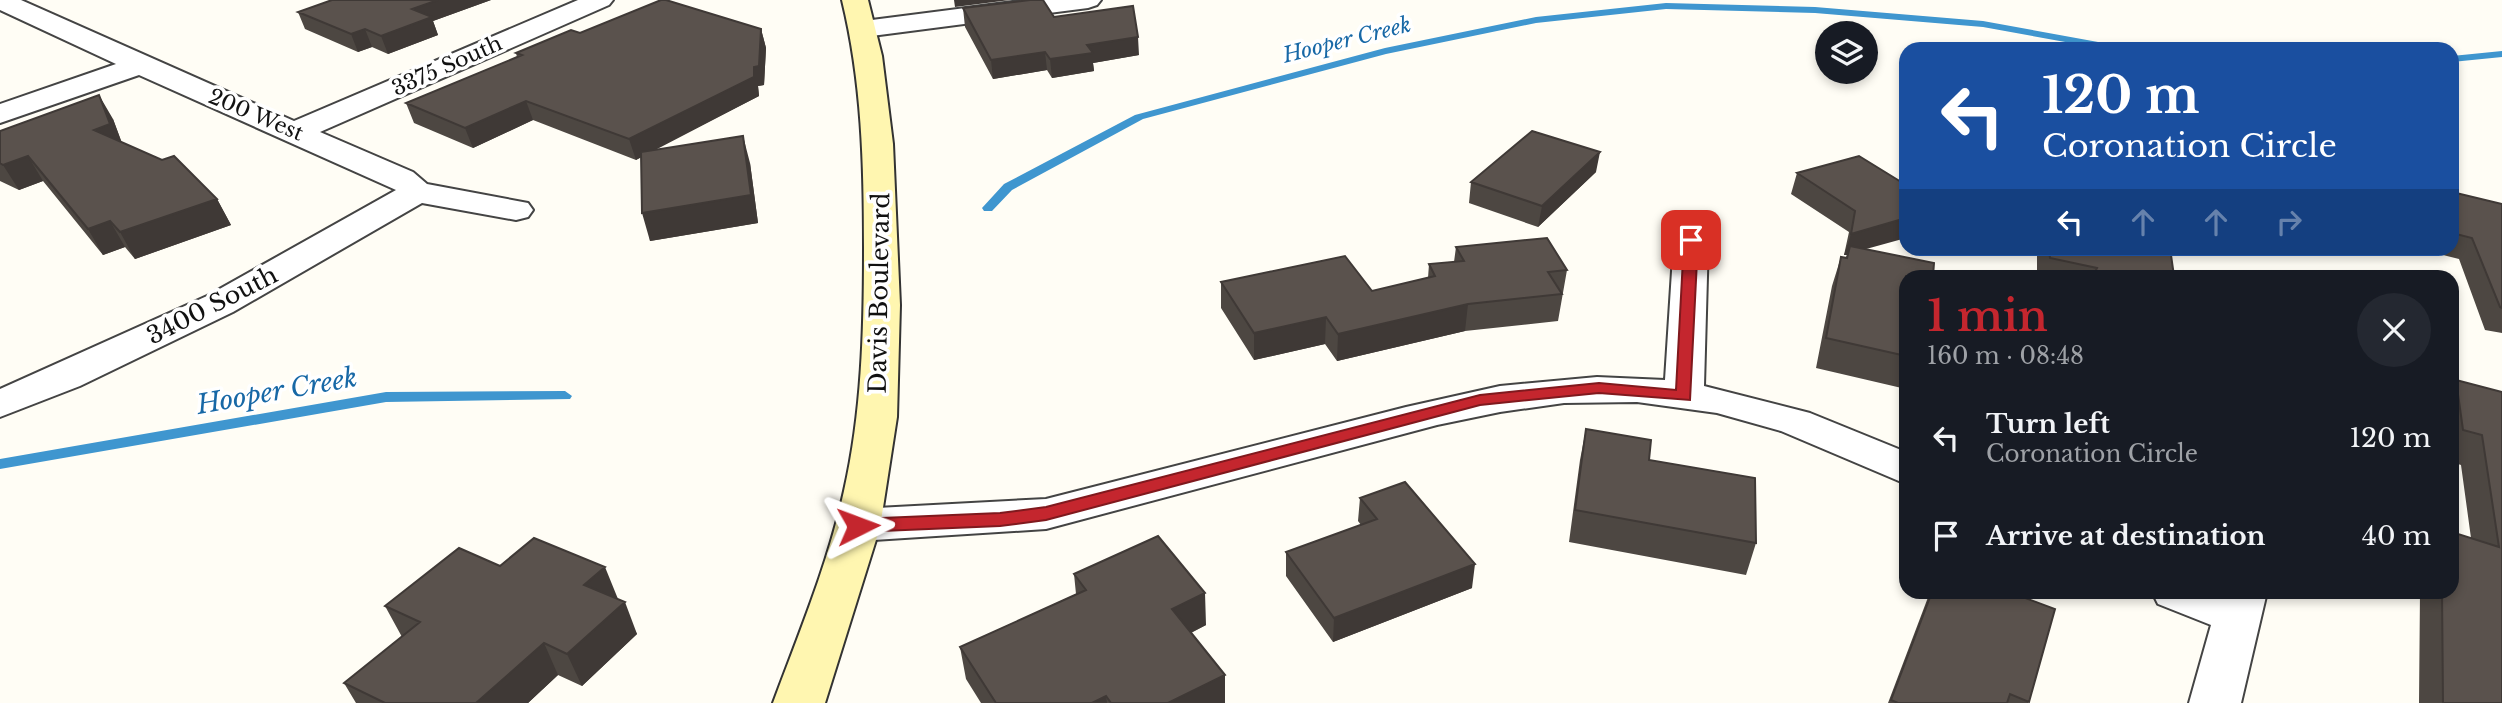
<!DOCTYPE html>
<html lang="en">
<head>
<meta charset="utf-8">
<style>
  :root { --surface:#171b24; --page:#242831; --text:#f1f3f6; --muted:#9ea1a6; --accent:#c4262e }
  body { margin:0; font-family:"Libre Baskerville",serif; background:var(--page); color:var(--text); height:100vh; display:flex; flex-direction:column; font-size:26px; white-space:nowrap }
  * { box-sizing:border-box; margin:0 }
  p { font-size:23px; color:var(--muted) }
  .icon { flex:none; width:38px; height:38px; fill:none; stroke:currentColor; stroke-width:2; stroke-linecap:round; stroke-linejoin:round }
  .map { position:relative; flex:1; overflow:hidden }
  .panel { position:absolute; left:1899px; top:270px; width:560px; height:329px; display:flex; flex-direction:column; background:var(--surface); border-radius:21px; box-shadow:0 4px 10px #0003 }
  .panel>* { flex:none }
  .guide { position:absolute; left:1899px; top:42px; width:560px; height:214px; border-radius:21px; box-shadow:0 4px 10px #0003; background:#1a4fa0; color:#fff; overflow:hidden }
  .controls { position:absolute; left:1815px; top:21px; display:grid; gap:14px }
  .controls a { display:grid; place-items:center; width:63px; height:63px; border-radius:50%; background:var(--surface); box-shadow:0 4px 10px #0003; font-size:35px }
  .pin { position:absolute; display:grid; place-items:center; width:60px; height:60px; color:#fff; margin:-30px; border-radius:14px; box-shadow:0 4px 10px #0006 }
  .me { position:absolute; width:77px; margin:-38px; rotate:87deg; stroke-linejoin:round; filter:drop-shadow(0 0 5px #0008) }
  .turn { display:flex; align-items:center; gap:24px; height:147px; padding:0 28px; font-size:32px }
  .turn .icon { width:91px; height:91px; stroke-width:2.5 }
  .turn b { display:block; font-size:49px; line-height:60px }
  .lanes { display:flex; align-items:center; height:66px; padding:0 28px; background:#0003; justify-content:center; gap:35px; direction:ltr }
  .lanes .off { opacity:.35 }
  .round { display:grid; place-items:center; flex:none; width:74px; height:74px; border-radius:37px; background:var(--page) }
  .head { display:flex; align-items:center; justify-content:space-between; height:119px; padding:0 28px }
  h1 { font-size:42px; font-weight:600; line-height:52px; color:var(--accent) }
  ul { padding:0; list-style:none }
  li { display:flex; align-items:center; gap:21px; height:98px; padding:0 28px }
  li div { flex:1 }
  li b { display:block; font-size:26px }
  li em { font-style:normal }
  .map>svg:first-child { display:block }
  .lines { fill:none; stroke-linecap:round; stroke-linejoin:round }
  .stream { fill:#3f96cf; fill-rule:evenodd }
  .street-casing { stroke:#444; stroke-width:4 }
  .secondary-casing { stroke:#333; stroke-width:4 }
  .street { fill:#fff; fill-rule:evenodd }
  .secondary { fill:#fff6b0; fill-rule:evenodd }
  .wall { fill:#4d4742 }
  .shaded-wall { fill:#3f3936 }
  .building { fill:#5a524d; stroke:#3f3936; stroke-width:2 }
  .route { fill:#c4262e; stroke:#7f191e; stroke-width:2 }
  .labels { text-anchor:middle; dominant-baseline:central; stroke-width:7; stroke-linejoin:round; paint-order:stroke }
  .far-water-label { font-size:21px; font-style:italic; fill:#1768a6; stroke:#fff }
  .far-street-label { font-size:21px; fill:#111; stroke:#fff }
  .street-label { font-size:24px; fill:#111; stroke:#fff }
  .water-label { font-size:26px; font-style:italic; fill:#1768a6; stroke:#fff }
</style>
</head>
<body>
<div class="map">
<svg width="2502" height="703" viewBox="0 0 2502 703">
  <rect width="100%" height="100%" fill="#fffdf5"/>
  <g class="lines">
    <path class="stream" d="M1666 3 1815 7 1983 21 2120 46 2125 49H2104L1983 27 1815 13 1666 9 1536 23 1386 54 1143 119 1012 190 992 211H984L982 208 1004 184 1135 115 1385 48 1536 17Z
      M2502 51V57L2452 62V56Z
      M565 391 572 396 570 399 386 402 0 469V459L386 392Z"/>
    <defs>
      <path id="street" d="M0 0H21L294 121 578 0H613L609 5 320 132 413 172 427 184 528 203 533 210 528 217 516 220 422 203 233 312 80 386 0 417V389L207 296 396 190 139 75 0 123V104L116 64 0 10Z
        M1028 0H1101L1097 5 1088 8 864 37 855 35 851 29 855 23 864 21Z
        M1691 230 1703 233 1708 240 1704 386 1810 413 1906 452V484L1781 431 1717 413 1637 402 1564 403 1500 412 1437 425 1046 529 858 541 842 536 836 525 842 514 858 509 1046 499 1406 407 1500 386 1597 377 1665 380 1674 240 1679 233Z
        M2152 592H2267L2241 703H2189L2211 625 2158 604Z"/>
      <path id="secondary" d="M842 0H868L882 56 893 144 900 305 897 417 880 527 825 703H773C799 633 828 564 844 491 862 412 864 329 864 248 864 164 862 82 842 0Z"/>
    </defs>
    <use href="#street" class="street-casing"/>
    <use href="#secondary" class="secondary-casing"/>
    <use href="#street" class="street"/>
    <use href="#secondary" class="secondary"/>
  </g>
  <path class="wall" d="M332 0H491L433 21 438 35 388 54 372 47 358 52 305 29 298 12Z
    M963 8 1054 17 1139 55 1093 63 1094 71 1052 78 1047 70 993 79 965 27Z
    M761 29 766 48 764 85 758 86 759 96 655 149 750 163 758 223 650 241 641 157 636 160 533 120 473 148 414 123 406 103 517 57 516 53 580 33Z
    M113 119 122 143 217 199 231 225 135 259 125 247 103 255 43 181 19 190 0 181V131Z
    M1859 156 1866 249 1906 276V389L1816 368 1832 286 1841 257 1846 258 1847 255H1844L1849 232 1791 194 1797 173Z
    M1596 172 1538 227 1469 203 1471 182Z
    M2452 192 2502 204V333L2485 330 2459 259 2415 248H2452Z
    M1456 247 1567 270 1558 321 1465 331 1337 361 1325 344 1254 360 1221 308V282L1372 291 1428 278 1429 264 1454 262Z
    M2037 248H2170L2174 276H2037Z
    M2456 380 2502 392V703H2419L2420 592H2452L2471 538 2461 465 2452 462V387Z
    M1586 429 1649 460 1756 543 1746 575 1569 542 1580 460Z
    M1360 498 1472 588 1333 642 1286 576V552L1361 525 1358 521Z
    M500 566 618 599 637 634 582 686 558 675 528 703H356L344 683 402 637 385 606Z
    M1074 574 1206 625 1191 633 1225 675V703H981L966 679 960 647 1076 594Z
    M1930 592H2009L2055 609 2028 703H1888Z"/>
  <path class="shaded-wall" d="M438 0H491L433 21 438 35 388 54 381 36 412 9Z
    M954 0H1010L955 7Z
    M365 29 372 47 358 52 351 34Z
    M761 29 766 48 764 85 758 86 759 96 636 160 629 139 754 67Z
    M1138 37 1139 55 1093 63 1094 71 1052 78 1050 59 1087 45Z
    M1045 52 1047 70 993 79 991 60Z
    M99 95 113 119 124 149 94 130Z
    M526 101 533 120 473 148 465 128Z
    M743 136 750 163 758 223 650 241 642 213Z
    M1600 152 1596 172 1538 227 1542 206Z
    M28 156 43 181 19 190 3 165Z
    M217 199 231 225 135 259 120 232Z
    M1906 218V238L1848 254 1850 246 1847 255H1844L1851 234Z
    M110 221 125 247 103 255 88 229Z
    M1468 304 1465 331 1337 361 1338 334Z
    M1326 317 1325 344 1254 360V333Z
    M1475 564 1472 588 1333 642 1334 618Z
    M605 567 618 599 584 585Z
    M1205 593 1206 625 1174 641 1172 609Z
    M625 602 637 634 582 686 567 654Z
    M544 643 558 675 528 703H476Z
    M1225 675V703H1168Z
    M1106 696 1107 703H1092Z"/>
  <path class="building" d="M332 0H438L412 9 432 17 381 36 365 29 351 34 298 12Z
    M661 0H666L761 29 759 66 754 67V77L629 139 526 101 465 128 406 103 522 55 516 53 571 30 580 33Z
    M1030 0H1043L1054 17 1133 6 1138 37 1087 45 1093 53 1050 59 1045 52 991 60 963 8Z
    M99 95 110 124 94 130 162 160 174 156 217 199 120 232 110 221 88 229 28 156 3 165 0 163V131Z
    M1532 131 1600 152 1542 206 1471 182Z
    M743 136 751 195 642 213 641 152Z
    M1859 156 1906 185V193L1902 194 1906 197V218L1851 234 1855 211 1797 173Z
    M2452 192 2502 204V308L2500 307 2472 238 2452 233Z
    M1547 238 1567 270 1548 272 1562 294 1468 304 1338 334 1326 317 1254 333 1221 282 1345 256 1372 291 1435 276 1429 264 1464 261 1456 247Z
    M1850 246 1934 263 1933 276H1906V356L1826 338 1841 257 1847 258Z
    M2049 248H2170L2174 276H2093L2097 268 2050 258Z
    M2456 380 2502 392V703H2443L2442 592H2452V532L2499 547 2482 435 2463 430Z
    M1586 429 1651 440 1649 460 1755 478 1756 543 1575 510Z
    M1405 482 1475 564 1334 618 1286 552 1377 519 1360 498Z
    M1158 536 1205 593 1172 609 1225 675 1168 703H1111L1106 696 1092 703H996L960 647 1086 590 1074 574Z
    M534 538 605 567 584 585 625 602 567 654 544 643 476 703H385L344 683 420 622 385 606 459 548 500 566Z
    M1932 592H2009L2055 609 2029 702 2010 694 2007 703H1898L1891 700Z"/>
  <path class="route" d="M1691 235 1698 240 1690 400 1599 393 1480 405 1046 520 1000 526 858 532 849 526 858 519 1000 513 1046 507 1480 395 1599 383 1676 390 1684 240Z"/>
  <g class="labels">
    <g class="far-water-label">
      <text transform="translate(1347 40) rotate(-14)">Hooper Creek</text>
    </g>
    <g class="far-street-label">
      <text transform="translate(447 66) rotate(-24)">3375 South</text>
      <text transform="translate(256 115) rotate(23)">200 West</text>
    </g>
    <g class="street-label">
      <text transform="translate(879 293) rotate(-89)">Davis Boulevard</text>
      <text transform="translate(212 305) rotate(-27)">3400 South</text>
    </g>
    <g class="water-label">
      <text transform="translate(277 391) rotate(-10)">Hooper Creek</text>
    </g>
  </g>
</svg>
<div class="controls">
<a><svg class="icon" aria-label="layers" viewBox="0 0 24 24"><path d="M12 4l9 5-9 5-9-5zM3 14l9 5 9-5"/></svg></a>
</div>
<div class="pin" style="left:1691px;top:240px;background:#d93025"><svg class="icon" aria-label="arrive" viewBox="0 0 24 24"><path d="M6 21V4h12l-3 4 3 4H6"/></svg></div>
<svg class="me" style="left:858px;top:526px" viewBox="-20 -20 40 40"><path d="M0-17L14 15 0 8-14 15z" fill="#c4262e" stroke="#fff" stroke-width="4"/></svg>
<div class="guide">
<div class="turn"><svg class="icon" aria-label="left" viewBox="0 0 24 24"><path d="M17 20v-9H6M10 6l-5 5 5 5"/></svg><div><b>120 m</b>Coronation Circle</div></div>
<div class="lanes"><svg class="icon" aria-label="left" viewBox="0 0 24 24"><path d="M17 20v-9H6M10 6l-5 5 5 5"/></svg><svg class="icon off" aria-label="ahead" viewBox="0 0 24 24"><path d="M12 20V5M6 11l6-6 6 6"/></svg><svg class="icon off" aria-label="ahead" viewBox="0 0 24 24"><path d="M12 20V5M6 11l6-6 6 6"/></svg><svg class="icon off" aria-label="right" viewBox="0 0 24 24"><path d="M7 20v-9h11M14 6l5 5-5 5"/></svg></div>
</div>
<section class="panel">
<div class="head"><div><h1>1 min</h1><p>160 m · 08:48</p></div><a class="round"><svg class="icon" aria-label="close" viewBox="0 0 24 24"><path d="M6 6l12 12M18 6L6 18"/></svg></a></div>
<ul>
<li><svg class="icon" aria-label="left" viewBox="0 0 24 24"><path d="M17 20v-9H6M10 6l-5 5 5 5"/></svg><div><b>Turn left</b><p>Coronation Circle</p></div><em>120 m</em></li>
<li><svg class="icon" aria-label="arrive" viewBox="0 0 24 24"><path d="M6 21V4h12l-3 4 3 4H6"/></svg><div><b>Arrive at destination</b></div><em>40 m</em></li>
</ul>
</section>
</div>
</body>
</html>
